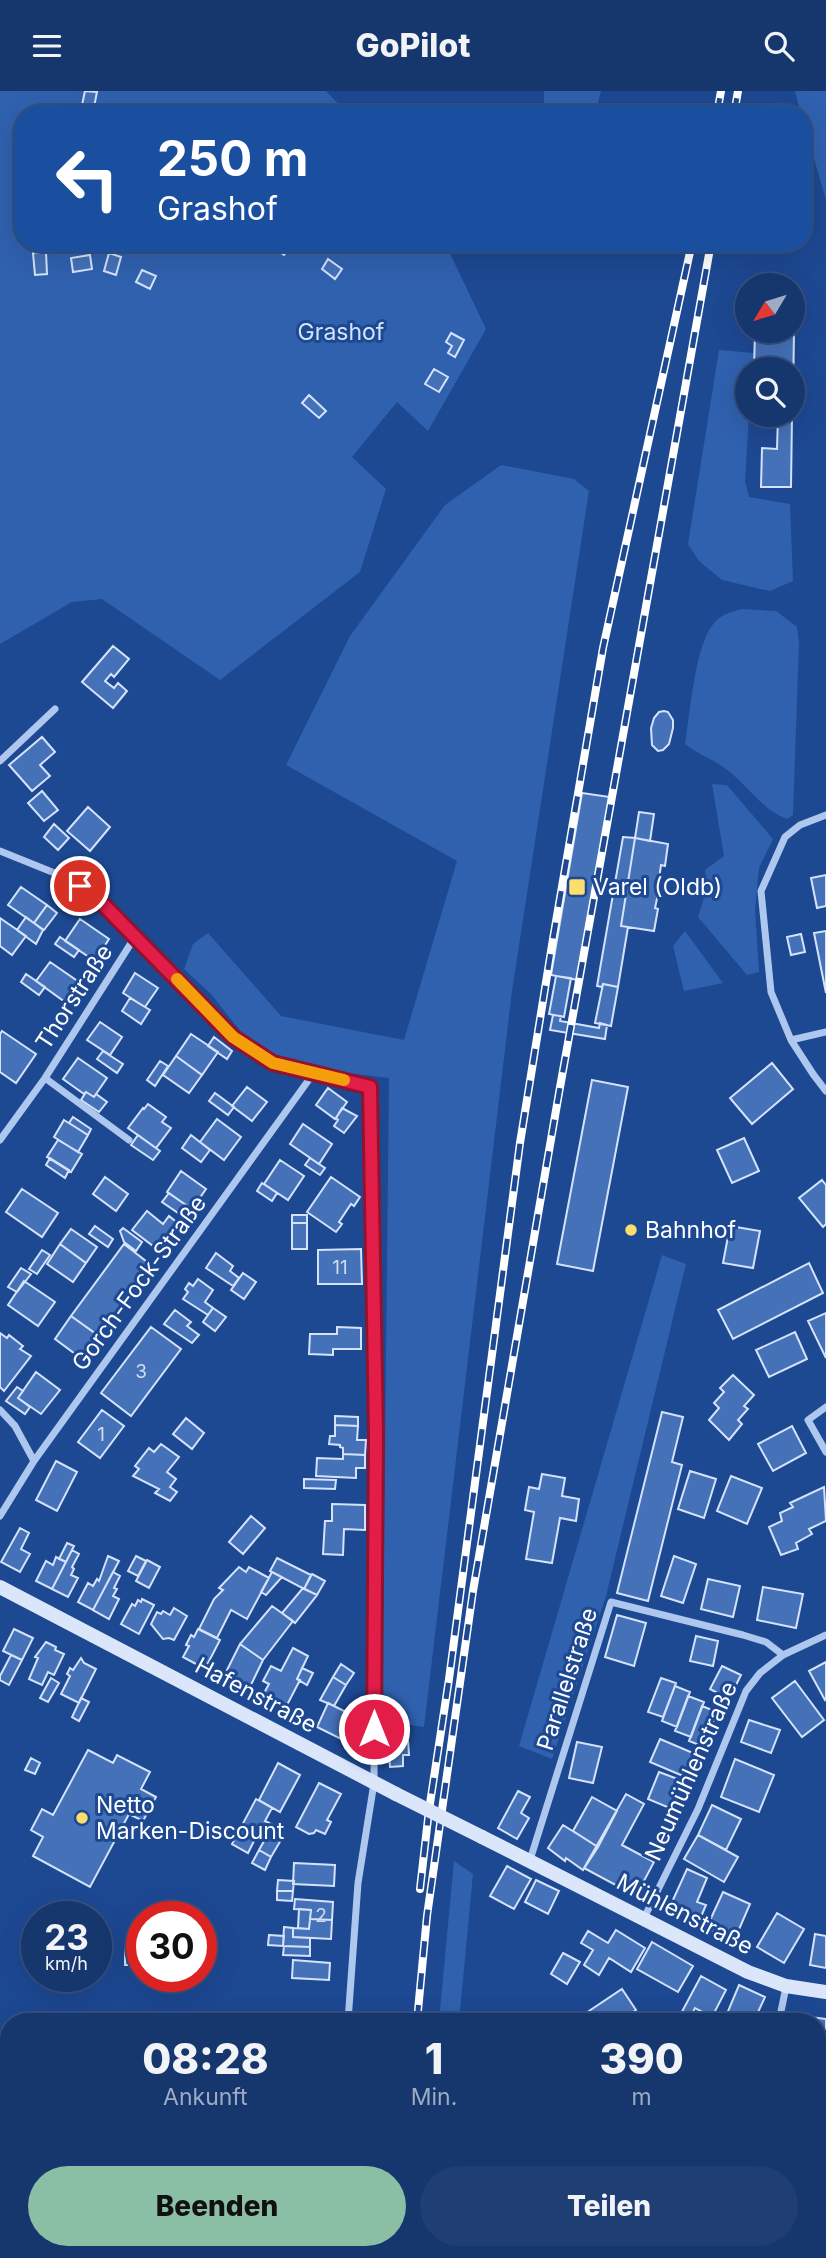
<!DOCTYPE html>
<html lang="de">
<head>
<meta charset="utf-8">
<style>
  :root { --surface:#16366e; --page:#1f3e73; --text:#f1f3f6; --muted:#9eabc2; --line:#355081; --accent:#8abfa5 }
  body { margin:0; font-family:Inter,sans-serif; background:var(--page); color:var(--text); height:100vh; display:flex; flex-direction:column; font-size:26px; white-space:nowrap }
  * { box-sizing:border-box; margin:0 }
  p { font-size:23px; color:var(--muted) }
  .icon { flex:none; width:38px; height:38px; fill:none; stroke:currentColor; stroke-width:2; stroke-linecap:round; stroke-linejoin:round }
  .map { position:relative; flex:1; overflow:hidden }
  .drawer { position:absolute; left:0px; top:1922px; width:826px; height:247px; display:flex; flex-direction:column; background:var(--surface); border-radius:28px 28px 0 0; box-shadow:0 7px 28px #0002,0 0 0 2px var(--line) }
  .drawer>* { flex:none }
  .banner { position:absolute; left:14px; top:14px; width:798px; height:147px; border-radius:28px; box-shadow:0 7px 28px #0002,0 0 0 2px var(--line); background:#1a4fa0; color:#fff; overflow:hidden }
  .needle { width:46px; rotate:232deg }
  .fabs { position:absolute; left:735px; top:182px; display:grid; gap:14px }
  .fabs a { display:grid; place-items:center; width:70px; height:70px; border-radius:50%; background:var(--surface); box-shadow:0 7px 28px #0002,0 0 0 2px var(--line); font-size:35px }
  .speed { position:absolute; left:21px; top:1810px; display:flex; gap:14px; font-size:35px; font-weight:700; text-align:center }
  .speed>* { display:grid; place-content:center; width:91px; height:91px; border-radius:50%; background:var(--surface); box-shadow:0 7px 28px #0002,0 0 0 2px var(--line); line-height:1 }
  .speed small { font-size:18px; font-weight:400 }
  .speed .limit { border:10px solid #d22; background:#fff; color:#111 }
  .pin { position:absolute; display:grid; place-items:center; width:60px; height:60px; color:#fff; margin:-30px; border:4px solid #fff; border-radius:50%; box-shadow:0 2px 7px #0007 }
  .me { position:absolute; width:77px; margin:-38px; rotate:0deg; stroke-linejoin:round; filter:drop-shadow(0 0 5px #0008) }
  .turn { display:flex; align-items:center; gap:24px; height:147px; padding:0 28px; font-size:32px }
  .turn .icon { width:91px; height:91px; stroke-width:2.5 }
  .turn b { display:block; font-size:49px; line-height:60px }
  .eta { display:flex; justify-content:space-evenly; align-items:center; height:119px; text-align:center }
  .eta b { font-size:42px; font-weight:800; line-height:49px }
  .action { display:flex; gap:14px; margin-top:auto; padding:14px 28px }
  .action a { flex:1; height:80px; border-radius:42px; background:var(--accent); color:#111; font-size:28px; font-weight:800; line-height:80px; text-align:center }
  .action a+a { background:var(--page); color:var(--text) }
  header { display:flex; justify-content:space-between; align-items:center; height:91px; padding:0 28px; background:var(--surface); font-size:32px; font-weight:800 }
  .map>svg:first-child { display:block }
  .green { fill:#3061af }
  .building { fill:#4571b9; stroke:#d4e3fa; stroke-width:2 }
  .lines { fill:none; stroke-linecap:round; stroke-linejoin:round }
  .street { stroke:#aec7ee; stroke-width:7 }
  .secondary { stroke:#dbe6fa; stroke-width:14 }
  .rail-casing { stroke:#fff; stroke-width:8 }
  .rail { stroke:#1d4892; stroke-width:5; stroke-dasharray:16; stroke-linecap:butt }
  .secondary-bridge { stroke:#dbe6fa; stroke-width:14 }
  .route-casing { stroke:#92132f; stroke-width:18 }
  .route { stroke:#e11d48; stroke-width:12 }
  .slow { stroke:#f59e0b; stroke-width:12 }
  .poi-dot { fill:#fddd6c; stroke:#1d4892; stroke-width:2.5 }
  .labels { text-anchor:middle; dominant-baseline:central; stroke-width:6; stroke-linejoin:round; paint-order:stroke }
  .number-label { font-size:19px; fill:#d0dcee }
  .park-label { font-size:23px; fill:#d4e3fa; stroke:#1d4892 }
  .poi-label { font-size:23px; fill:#fff; stroke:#1d4892; text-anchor:start }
  .street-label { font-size:23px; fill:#fff; stroke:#1d4892 }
</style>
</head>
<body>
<header><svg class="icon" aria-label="menu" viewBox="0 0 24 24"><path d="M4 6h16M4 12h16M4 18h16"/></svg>GoPilot<svg class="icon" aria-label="search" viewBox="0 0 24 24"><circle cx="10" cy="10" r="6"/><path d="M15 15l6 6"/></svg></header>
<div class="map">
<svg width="826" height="2167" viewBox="0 0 826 2167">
  <rect width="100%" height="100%" fill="#1d4892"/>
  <path class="green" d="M0 0H326L348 23H23V152H445L486 238 428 340 397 311 352 366 386 398 360 481 220 589 102 508 72 511 0 553Z
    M544 0H601L595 23H544Z
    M795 0H826V109L803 30V23H801Z
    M719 259 754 262 753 278H747V324H749L745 390 749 406 790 413 793 490 770 500 722 489 699 470 688 453Z
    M501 374 574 388 589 400 512 900 424 1636 405 1633 382 1635 389 987 314 978 254 957 211 903 184 878 193 853 208 842 281 925 404 949 457 770 286 674 350 545 445 414Z
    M743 518 776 520 797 536 799 551 793 724 787 728C761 719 746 691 723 676 711 667 697 663 685 653 690 623 695 553 714 532 721 523 733 520 743 518Z
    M712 693 727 694 773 748 759 777 755 819 759 881 747 884 698 826C703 811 709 795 705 779L724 765Z
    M685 840 723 892 684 900 673 855Z
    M662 1164 686 1173 606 1505 552 1668 519 1655Z
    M454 1770 473 1783 459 1930H439Z"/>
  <path class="building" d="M85 0 97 1 94 16 82 14Z
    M14 47 23 48V63L13 62Z
    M276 152H292L293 153 284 164 273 156Z
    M46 161 47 183 35 184 33 162Z
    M109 162 121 166 116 184 104 180Z
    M90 164 92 178 73 181 71 167Z
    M328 168 342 178 335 188 322 178Z
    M142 179 156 185 150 198 136 191Z
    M755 240H794L793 305V278H779V272H769V278H754Z
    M451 242 464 249 455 266 448 262 452 255 446 251Z
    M434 278 448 286 439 301 425 293Z
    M309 304 326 320 319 327 302 312Z
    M778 324H792L791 396H761L762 357 777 358Z
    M113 555 129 568 114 586 111 583 105 590 114 597 118 592 127 600 113 617 82 591Z
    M664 620 668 621 673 629V637L669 653 663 659 658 660 652 654 651 637 654 627 659 621Z
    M42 646 55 661 40 674 50 685 32 700 9 674Z
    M42 700 58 719 44 730 28 712Z
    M582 702 610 706 578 889 551 884Z
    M88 716 110 736 90 760 67 740Z
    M639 721 654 723 650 750 635 747Z
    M54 733 69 747 58 759 44 746Z
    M623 746 635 747 621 835 628 836 618 896 603 893 602 896 597 895Z
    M635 747 668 753 665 775 661 774 659 788 661 789 655 817 658 818 654 840 621 835Z
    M826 784V815L817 817 811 787Z
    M21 796 47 814 34 832 8 814Z
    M47 814 57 822 44 839 34 832Z
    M26 826 43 839 36 853 17 839Z
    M0 827 26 845 12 864 0 855Z
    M80 828 109 848 95 870 65 850Z
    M826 840V902L814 842Z
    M801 843 805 861 791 864 787 846Z
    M60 846 79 859 74 866 55 853Z
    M50 871 79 891 65 911 36 890Z
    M135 882 158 897 145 916 123 902Z
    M26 883 45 896 39 904 21 891Z
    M556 885 571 887 564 926 549 923Z
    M603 893 618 896 611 935 595 932Z
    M130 907 150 919 141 933 122 920Z
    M553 924 561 925 560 930 599 937 600 932 607 934 605 948 550 939Z
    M100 931 122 946 110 964 87 949Z
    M2 940 36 963 16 992 0 981V943Z
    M191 943 218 961 202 984 176 965Z
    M214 946 232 960 227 968 208 955Z
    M103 960 123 973 117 982 97 968Z
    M176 965 202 984 189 1002 163 984Z
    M78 967 107 987 94 1006 86 1001 84 1003 63 988Z
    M160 970 168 975 155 995 147 989Z
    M772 972 793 998 752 1033 730 1007Z
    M592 989 628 996 593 1180 557 1173Z
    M247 996 267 1011 252 1030 232 1015Z
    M328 997 347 1011 335 1028 316 1014Z
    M86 1001 94 1006 96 1003 107 1011 99 1021 81 1009Z
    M215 1002 234 1016 228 1024 209 1010Z
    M148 1013 166 1026 162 1031 171 1037 156 1057 128 1037 143 1017 144 1018Z
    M342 1017 357 1025 344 1042 334 1035 338 1029 336 1027Z
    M73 1026 91 1038 88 1044 69 1032Z
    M217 1028 241 1046 224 1069 200 1051Z
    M64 1029 88 1044 78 1061 54 1046Z
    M303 1033 332 1053 319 1073 290 1053Z
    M138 1044 160 1060 153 1069 131 1054Z
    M191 1044 210 1059 201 1071 182 1057Z
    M744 1047 759 1080 732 1092 717 1059Z
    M58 1049 82 1063 71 1081 47 1066Z
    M50 1067 69 1079 65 1087 46 1074Z
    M310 1067 325 1077 320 1084 305 1074Z
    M280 1069 304 1085 288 1109 264 1093Z
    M181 1080 206 1098 192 1118 167 1101Z
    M105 1086 128 1103 116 1120 93 1103Z
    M331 1086 360 1106 354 1115 351 1113 339 1131 342 1133 336 1141 307 1121Z
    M822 1089 826 1094V1133L823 1136 799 1107Z
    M262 1092 277 1102 272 1110 257 1100Z
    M22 1098 58 1122 42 1146 6 1121Z
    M169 1102 190 1117 184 1126 162 1111Z
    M147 1120 163 1133 169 1125 180 1134 161 1161 132 1139Z
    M292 1124H307V1132H292Z
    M292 1132H307V1158H292Z
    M95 1135 113 1148 108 1156 89 1143Z
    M730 1135 760 1140 753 1177 723 1172Z
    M123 1137 142 1151 136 1160 124 1151 120 1140Z
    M71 1138 97 1156 86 1172 60 1153Z
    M60 1153 86 1172 73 1191 47 1173Z
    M124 1153 151 1174 99 1245 71 1225Z
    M361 1158 362 1193H318V1159Z
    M42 1159 50 1164 37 1183 29 1178Z
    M216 1162 233 1175 230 1180 239 1187 233 1195 206 1177Z
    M809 1172 823 1202 733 1248 718 1219Z
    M21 1177 31 1183 17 1201 8 1196Z
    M243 1182 256 1191 244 1208 231 1199Z
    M198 1188 213 1199 205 1211 213 1217 208 1224 183 1208 188 1201 185 1198 189 1192 193 1195Z
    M24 1190 55 1211 38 1235 8 1214Z
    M213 1217 226 1226 215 1240 203 1231Z
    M175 1219 191 1231 187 1235 199 1244 192 1252 164 1233Z
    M826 1222V1267L808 1230Z
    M71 1225 99 1245 82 1268 55 1248Z
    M151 1236 181 1258 131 1325 101 1302Z
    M337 1236 361 1237V1258H333V1264L309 1263 310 1243H337Z
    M795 1241 807 1268 769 1286 756 1259Z
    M0 1242 7 1247 9 1244 23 1255 20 1258 31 1265 4 1300 0 1296Z
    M36 1281 60 1299 41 1323 18 1307Z
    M733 1284 754 1304 744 1315 748 1318 738 1329 742 1333 729 1349 709 1329 719 1317 714 1312 724 1301 720 1297Z
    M17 1296 23 1300 18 1307 30 1316 25 1323 6 1310Z
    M102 1319 124 1335 100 1367 78 1351Z
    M662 1321 683 1326 672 1371 682 1374 648 1510 617 1502Z
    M335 1325 358 1326V1335L335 1334Z
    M186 1327 204 1342 192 1358 173 1343Z
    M335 1334 358 1335 357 1349H366L365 1364 343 1363V1357L340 1356V1354L329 1353 330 1345H335Z
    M792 1335 806 1362 773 1380 758 1353Z
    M161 1353 179 1366 167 1381 176 1388 170 1396 177 1401 170 1410 155 1402 159 1398 133 1385 139 1378 135 1375 149 1357 154 1361Z
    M343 1363 365 1364V1377H356V1387L316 1385 317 1367 343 1368Z
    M56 1370 77 1381 57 1420 36 1409Z
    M690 1380 716 1388 704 1427 678 1418Z
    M542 1383 565 1387 562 1405 579 1408 576 1430 560 1427 552 1472 526 1468 534 1421 525 1419 529 1396 539 1398Z
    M731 1385 762 1397 747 1433 717 1420Z
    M304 1388 336 1389 335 1398 304 1397Z
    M824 1396 826 1430 809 1438 812 1443 796 1452 798 1458 781 1464 769 1436 782 1430 780 1422 793 1416 790 1412Z
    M332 1413 365 1414V1439L344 1438 343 1464 323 1463 325 1430H332Z
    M251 1425 265 1437 243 1463 229 1451Z
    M20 1437 29 1442 21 1458 30 1463 20 1481 1 1471Z
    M67 1452 74 1455 66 1471 59 1468Z
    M72 1459 79 1463 72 1476 74 1478 71 1484 78 1487 68 1506 52 1498Z
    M108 1465 119 1470 93 1519 78 1511 88 1492 93 1495 97 1488 99 1490Z
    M136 1465 146 1470 138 1485 128 1480Z
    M674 1465 696 1473 683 1512 661 1505Z
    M56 1466 66 1471 52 1498 36 1490 46 1470 53 1474Z
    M277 1467 311 1484 304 1498 270 1480Z
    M147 1469 160 1476 149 1497 136 1490Z
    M239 1476 246 1481 249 1476 269 1487 247 1528 231 1519 217 1547 199 1538 214 1508 223 1499 219 1497Z
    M113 1481 120 1485 114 1497 117 1498 113 1505 119 1508 109 1528 93 1519Z
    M272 1481 282 1486 266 1504 261 1501Z
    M312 1483 325 1490 317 1504 304 1498Z
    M708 1488 740 1495 733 1526 701 1518Z
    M763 1496 803 1503 796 1537 757 1529Z
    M303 1497 317 1504 295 1532 282 1522Z
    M142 1508 154 1514 139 1543 121 1533 132 1513 135 1515 138 1509 141 1511Z
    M272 1515 293 1530 263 1569 240 1553Z
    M174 1517 187 1525 174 1549 169 1547 163 1548 151 1533 157 1521 161 1523 163 1520 170 1524Z
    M617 1524 646 1532 634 1575 605 1566Z
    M14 1538 33 1547 22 1569 3 1560Z
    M198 1538 220 1549 205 1578 183 1566 189 1555 186 1554 191 1544 194 1546Z
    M696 1545 718 1550 713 1575 690 1570Z
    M46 1551 56 1556 55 1559 64 1563 54 1584 48 1581 42 1594 29 1588 38 1567 35 1566Z
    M240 1553 263 1569 248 1600 223 1587Z
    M293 1557 308 1565 297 1588 300 1589 286 1616 283 1617 263 1604 269 1593 263 1590 271 1575 281 1580Z
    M11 1564 22 1569 9 1594 0 1589V1585Z
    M81 1567 84 1572 96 1578 79 1612 61 1603 70 1585 67 1583 70 1577 73 1579Z
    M826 1571V1608L825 1609 809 1580Z
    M341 1573 354 1582 346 1594 333 1586Z
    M722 1575 741 1584 729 1608 710 1598Z
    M302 1577 313 1582 307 1594 297 1588Z
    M333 1586 346 1594 334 1615 320 1609Z
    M51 1587 59 1592 48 1611 40 1607Z
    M661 1587 676 1592 663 1626 648 1621Z
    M795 1590 824 1629 802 1646 772 1607Z
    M675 1595 690 1601 677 1636 662 1630Z
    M688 1605 704 1611 691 1646 675 1640Z
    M81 1607 89 1611 79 1630 72 1626Z
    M328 1612 354 1625 343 1649 317 1636Z
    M702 1615 717 1621 704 1656 689 1650Z
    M749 1629 780 1639 771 1662 741 1651Z
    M402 1636 405 1648 408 1649 409 1664H403V1675L390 1676 387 1637Z
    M660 1648 700 1665 690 1688 650 1671Z
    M577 1651 602 1656 593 1692 569 1687Z
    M88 1659 113 1672 117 1664 150 1681 141 1698 156 1706 143 1730 129 1723 90 1796 33 1765 43 1746 31 1739 42 1718 53 1724Z
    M31 1667 40 1672 35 1683 25 1679Z
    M735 1668 774 1684 759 1721 721 1706Z
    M278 1672 300 1684 280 1721 259 1709Z
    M659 1681 691 1693 679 1721 648 1708Z
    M319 1692 341 1703 327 1729 331 1731 325 1743 316 1739 314 1742 309 1743 296 1736Z
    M518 1700 530 1706 521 1722 529 1727 517 1748 498 1737Z
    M626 1703 644 1713 622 1754 654 1771 636 1805 584 1777Z
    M592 1706 617 1720 598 1756 573 1740Z
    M256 1708 272 1717 265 1730 273 1734 265 1748 257 1744 248 1762 232 1753Z
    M712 1714 741 1728 726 1759 698 1744Z
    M563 1734 598 1756 583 1779 566 1767 565 1770 548 1757Z
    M268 1743 281 1749 271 1766 259 1759Z
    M698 1744 738 1766 724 1791 684 1768Z
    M259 1759 271 1766 265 1779 252 1772Z
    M294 1772 335 1774 334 1795 293 1793Z
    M507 1775 531 1788 514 1818 490 1805Z
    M687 1778 707 1787 697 1811 706 1814 697 1835 667 1822Z
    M278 1789 294 1790 293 1800H277Z
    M536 1789 559 1800 548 1823 525 1811Z
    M277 1800H293L292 1810 277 1809Z
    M723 1801 750 1813 734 1850 706 1838Z
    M295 1808 333 1811 332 1829 310 1828 311 1819 294 1818Z
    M299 1818 311 1819 309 1838 298 1837Z
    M777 1822 804 1838 784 1872 757 1856Z
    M310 1828 332 1829 331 1848 293 1846V1837L309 1838Z
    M284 1836 293 1837V1846L310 1847V1856L283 1855Z
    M616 1839 645 1857 631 1881 609 1867 599 1884 584 1874 593 1859 581 1852 588 1840 608 1852Z
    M815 1843 826 1845V1877L810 1874Z
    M269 1844 284 1845 283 1855 268 1854Z
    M652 1851 693 1875 678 1901 637 1878Z
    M125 1855H133L132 1874H125Z
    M133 1855H141L140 1875 132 1874Z
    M284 1855 310 1856V1865L283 1864Z
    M563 1862 580 1871 567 1893 551 1883Z
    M293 1869 330 1872 329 1889 292 1887Z
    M701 1885 726 1899 712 1926 695 1917 688 1930H677Z
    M739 1894 765 1906 754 1930H736L726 1925Z
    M622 1898 636 1919 619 1930H587L583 1924Z
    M810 1926 826 1928V1958L817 1956V1930H810Z
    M0 1952 9 1953V1976L0 1974Z
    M0 2016 9 2018V2057H7L6 2067H0L4 2029 0 2028Z
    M274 2160H305V2167H274Z"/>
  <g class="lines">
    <path class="street" d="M0 670 55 618
      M826 724 800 734 785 746 761 800 771 901 791 949 813 983 826 1000
      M0 760 67 787 93 803 233 946 273 972 313 983 371 996 376 1343 374 1692 358 1792 348 1930
      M791 949 826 941
      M45 987 129 1049
      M0 1049 45 987 135 846
      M826 1316 808 1329 826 1361
      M0 1319 15 1335 34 1370
      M0 1425 34 1370 313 983
      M530 1769 611 1511 743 1544 766 1551 783 1564
      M644 1827 698 1718 746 1600 760 1582 783 1564 826 1544
      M779 1930 786 1896
      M0 1993 9 1996
      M360 2160 361 2167"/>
    <path class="secondary" d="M0 1496 396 1703
      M482 1746 748 1881 786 1895 826 1901"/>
    <defs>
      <path id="rail" d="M717 23 721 0
        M734 23 738 0
        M420 1798 429 1719 449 1588 520 1052 553 848 603 557 692 152
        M417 1930 427 1825 473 1500 559 1002 711 152
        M419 2160 420 2167"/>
    </defs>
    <use href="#rail" class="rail-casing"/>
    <use href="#rail" class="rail"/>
    <path class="secondary-bridge" d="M396 1703 482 1746"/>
  </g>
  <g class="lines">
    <defs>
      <path id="route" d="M80 795 93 803 233 946 273 972 370 996 376 1343 374 1638"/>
    </defs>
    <use href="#route" class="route-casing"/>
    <use href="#route" class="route"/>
    <path class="slow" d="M177 888 233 946 273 972 344 989"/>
  </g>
  <g class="poi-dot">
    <rect x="568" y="787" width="18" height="18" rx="3.5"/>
    <circle cx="631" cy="1139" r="7"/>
    <circle cx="82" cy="1727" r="7"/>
  </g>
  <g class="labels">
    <g class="number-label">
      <text x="340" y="1176">11</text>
      <text x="141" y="1280">3</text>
      <text x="101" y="1343">1</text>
      <text x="321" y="1824">2</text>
    </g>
    <g class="park-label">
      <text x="341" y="241">Grashof</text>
    </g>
    <g class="poi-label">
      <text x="593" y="796">Varel (Oldb)</text>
      <text x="645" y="1139">Bahnhof</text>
      <text x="96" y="1714">Netto<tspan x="96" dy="26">Marken-Discount</tspan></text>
    </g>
    <g class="street-label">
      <text transform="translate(74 906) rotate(-57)">Thorstraße</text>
      <text transform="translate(139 1192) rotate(-54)">Gorch-Fock-Straße</text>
      <text transform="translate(567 1588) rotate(-72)">Parallelstraße</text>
      <text transform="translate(256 1604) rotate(28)">Hafenstraße</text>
      <text transform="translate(691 1680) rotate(-66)">Neumühlenstraße</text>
      <text transform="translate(685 1823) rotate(27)">Mühlenstraße</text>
    </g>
  </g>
</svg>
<div class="fabs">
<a><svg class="needle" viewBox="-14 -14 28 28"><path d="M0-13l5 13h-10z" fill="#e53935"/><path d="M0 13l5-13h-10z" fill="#9eabc2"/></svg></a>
<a><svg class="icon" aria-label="search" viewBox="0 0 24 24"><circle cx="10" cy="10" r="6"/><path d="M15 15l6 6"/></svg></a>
</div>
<div class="speed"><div>23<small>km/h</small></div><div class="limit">30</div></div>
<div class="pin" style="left:80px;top:795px;background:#d93025"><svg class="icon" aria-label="arrive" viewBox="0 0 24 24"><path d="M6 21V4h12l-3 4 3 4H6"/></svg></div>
<svg class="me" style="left:374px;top:1638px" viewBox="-20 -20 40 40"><circle r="17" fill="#e11d48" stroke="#fff" stroke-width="3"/><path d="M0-11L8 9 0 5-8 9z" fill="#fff"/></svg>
<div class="banner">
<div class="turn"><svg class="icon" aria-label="left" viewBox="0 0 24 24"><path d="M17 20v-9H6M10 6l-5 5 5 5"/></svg><div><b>250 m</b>Grashof</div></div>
</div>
<section class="drawer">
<div class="eta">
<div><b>08:28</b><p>Ankunft</p></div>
<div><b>1</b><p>Min.</p></div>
<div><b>390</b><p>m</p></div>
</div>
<div class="action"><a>Beenden</a><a>Teilen</a></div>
</section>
</div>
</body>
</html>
